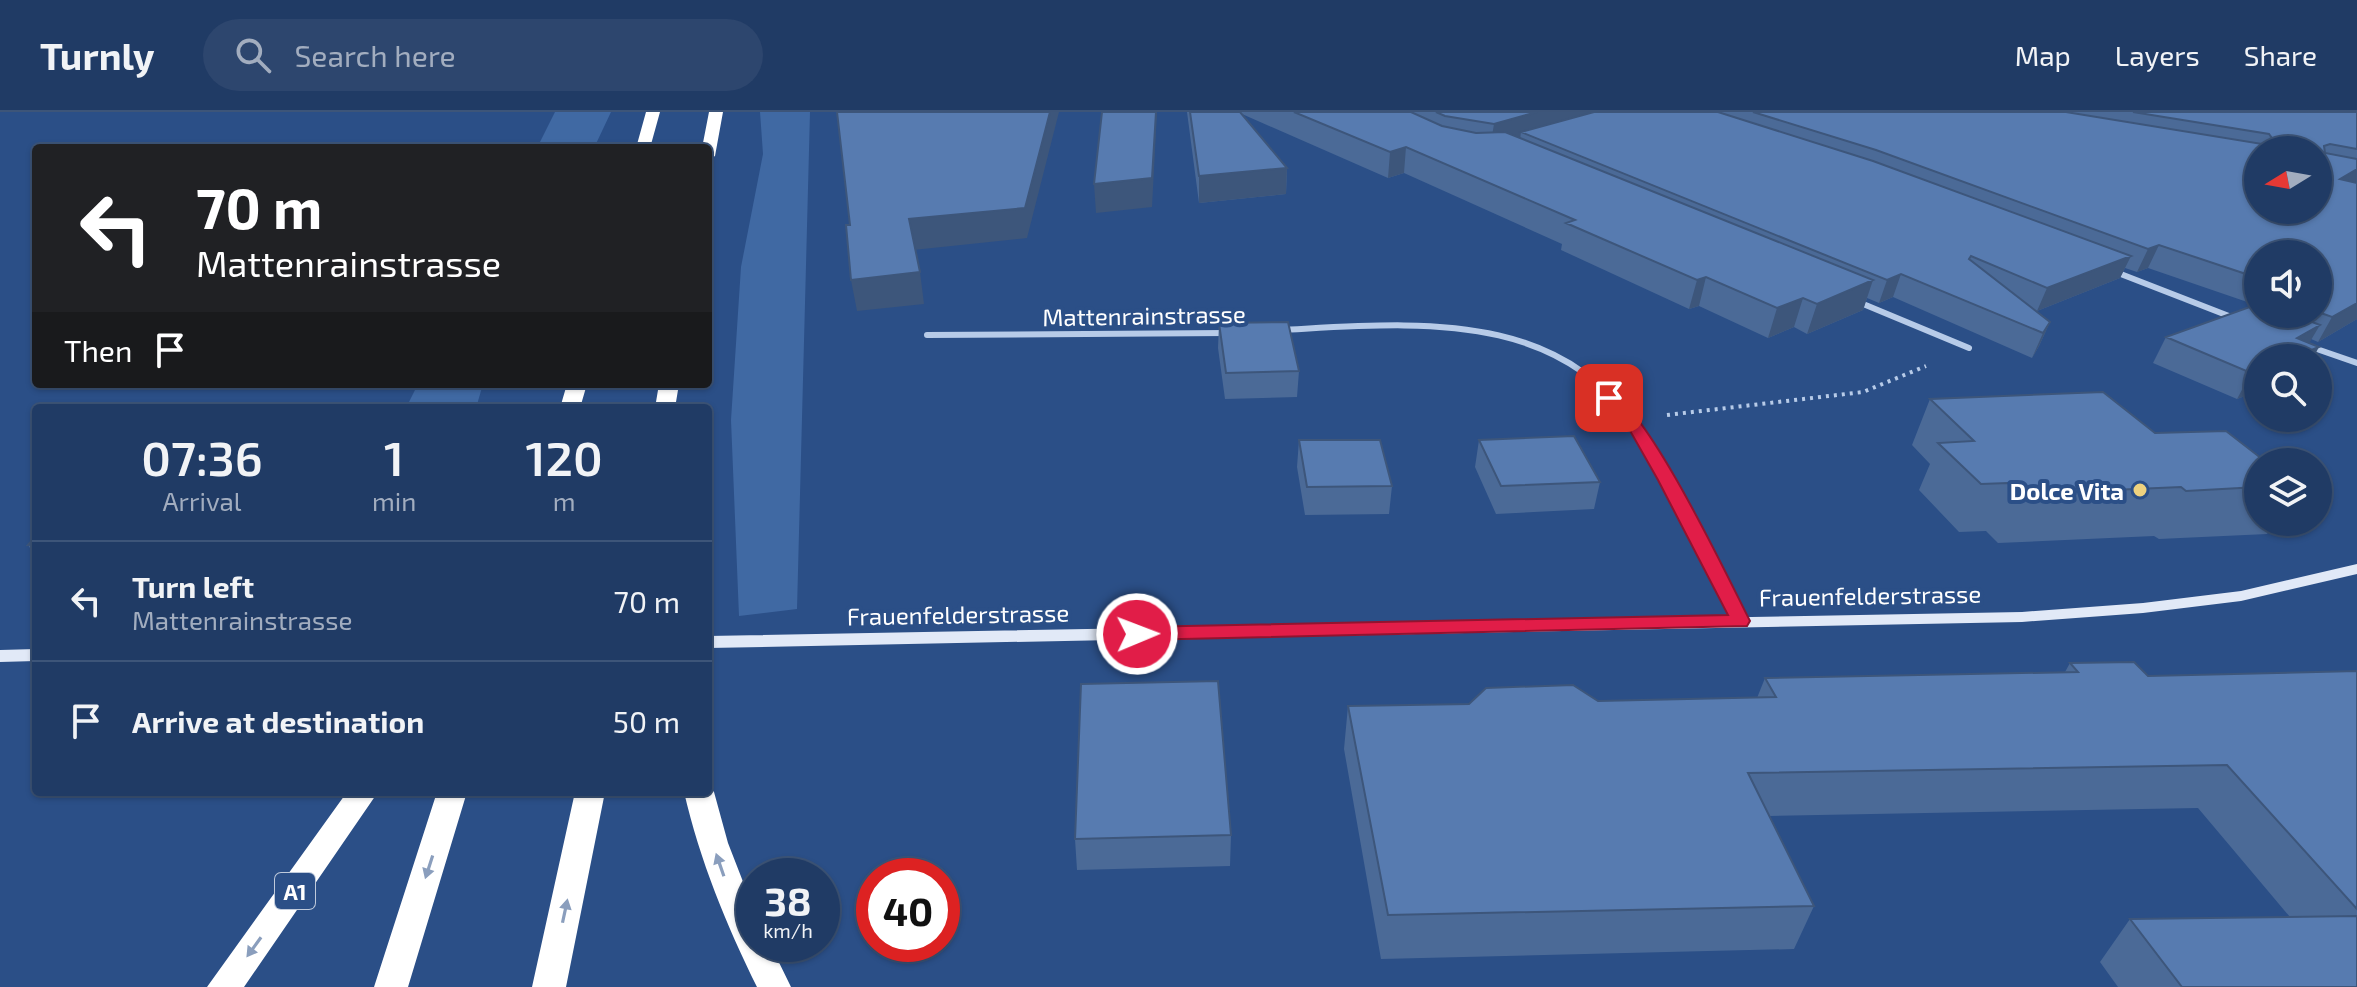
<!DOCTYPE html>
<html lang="en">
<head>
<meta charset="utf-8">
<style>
  :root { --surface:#203b65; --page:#2d466e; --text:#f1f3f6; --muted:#a2adbf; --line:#3d5579 }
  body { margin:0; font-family:"Exo 2",sans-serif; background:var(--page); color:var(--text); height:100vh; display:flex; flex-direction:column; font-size:30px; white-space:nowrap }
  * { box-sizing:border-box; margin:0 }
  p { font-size:26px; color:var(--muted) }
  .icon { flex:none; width:44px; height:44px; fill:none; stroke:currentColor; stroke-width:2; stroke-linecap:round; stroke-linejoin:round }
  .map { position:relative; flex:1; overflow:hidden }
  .sheet { position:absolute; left:32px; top:292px; width:680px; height:392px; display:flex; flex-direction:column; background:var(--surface); border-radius:8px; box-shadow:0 2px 6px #0004,0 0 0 2px var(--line) }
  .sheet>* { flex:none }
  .guide { position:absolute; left:32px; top:32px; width:680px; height:244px; border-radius:8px; box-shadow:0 2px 6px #0004,0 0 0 2px var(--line); background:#202124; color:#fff; overflow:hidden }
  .needle { width:52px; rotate:259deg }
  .buttons { position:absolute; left:2244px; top:24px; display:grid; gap:16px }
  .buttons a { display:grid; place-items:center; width:88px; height:88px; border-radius:50%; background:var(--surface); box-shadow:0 2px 6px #0004,0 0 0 2px var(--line); font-size:40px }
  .speed { position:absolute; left:736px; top:746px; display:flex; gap:16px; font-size:40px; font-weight:700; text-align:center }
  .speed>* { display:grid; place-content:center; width:104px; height:104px; border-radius:50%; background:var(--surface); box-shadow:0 2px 6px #0004,0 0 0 2px var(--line); line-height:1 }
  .speed small { font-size:20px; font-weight:400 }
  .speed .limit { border:12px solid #d22; background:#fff; color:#111 }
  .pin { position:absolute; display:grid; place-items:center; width:68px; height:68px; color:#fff; margin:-34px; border-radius:16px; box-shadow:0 4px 12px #0006 }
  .me { position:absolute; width:88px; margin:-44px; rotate:89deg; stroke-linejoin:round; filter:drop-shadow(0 0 6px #0008) }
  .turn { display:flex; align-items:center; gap:28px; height:168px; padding:0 32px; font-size:36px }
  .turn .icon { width:104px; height:104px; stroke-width:2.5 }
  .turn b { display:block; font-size:56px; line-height:68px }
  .then { display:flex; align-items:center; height:76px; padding:0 32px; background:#0003; gap:16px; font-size:30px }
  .eta { display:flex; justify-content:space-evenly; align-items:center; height:136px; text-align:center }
  .eta b { font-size:48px; font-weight:600; line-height:56px }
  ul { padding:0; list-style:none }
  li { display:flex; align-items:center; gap:24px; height:120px; padding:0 32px; border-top:2px solid var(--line) }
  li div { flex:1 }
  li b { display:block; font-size:30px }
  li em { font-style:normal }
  header { display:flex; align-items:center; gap:48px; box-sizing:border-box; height:112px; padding:0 40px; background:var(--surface); border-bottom:2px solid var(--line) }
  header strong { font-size:38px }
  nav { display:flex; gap:44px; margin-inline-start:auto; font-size:28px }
  .search { width:560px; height:72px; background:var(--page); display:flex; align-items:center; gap:20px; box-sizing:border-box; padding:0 28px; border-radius:44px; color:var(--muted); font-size:30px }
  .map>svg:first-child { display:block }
  .green { fill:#4069a3 }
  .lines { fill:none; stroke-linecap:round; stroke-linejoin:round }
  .path { stroke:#b7cbe8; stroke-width:4; stroke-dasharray:3 5; stroke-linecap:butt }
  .street-far1 { stroke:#b7cbe8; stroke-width:6 }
  .street { stroke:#b7cbe8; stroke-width:8 }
  .secondary { fill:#e1e9f7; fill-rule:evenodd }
  .highway { fill:#fff; fill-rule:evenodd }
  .wall { fill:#4b6a97; fill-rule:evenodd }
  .shaded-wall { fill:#3d567b }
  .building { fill:#577bb0; stroke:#3d567b; stroke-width:2; fill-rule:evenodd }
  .oneway { fill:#8a9ebd }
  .route { fill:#e11d48; stroke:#92132f; stroke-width:2 }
  .poi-dot { fill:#eed27f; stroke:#2b4f87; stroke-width:3 }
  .labels { text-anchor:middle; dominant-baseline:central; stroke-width:8; stroke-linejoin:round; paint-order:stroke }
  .shield { fill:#2b4f87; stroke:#bfcadb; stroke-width:2 }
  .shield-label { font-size:22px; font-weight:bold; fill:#fff }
  .street-label { font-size:24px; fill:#fff; stroke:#2b4f87 }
  .poi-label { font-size:24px; font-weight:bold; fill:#fff; stroke:#2b4f87; text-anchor:end }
</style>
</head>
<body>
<header>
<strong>Turnly</strong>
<div class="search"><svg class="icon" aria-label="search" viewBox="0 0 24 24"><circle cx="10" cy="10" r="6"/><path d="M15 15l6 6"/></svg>Search here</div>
<nav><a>Map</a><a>Layers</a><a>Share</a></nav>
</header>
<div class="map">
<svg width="2357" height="875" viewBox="0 0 2357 875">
  <rect width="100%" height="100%" fill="#2b4f87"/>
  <path class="green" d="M555 0H611L594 36H537Z
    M760 0H810L797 497 739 504 731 308 741 155 763 42Z
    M418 272H483L476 296H406Z"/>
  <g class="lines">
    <path class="path" d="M1667 303 1863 280 1926 254"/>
    <path class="street-far1" d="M2113 159 2234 206
      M1856 189 1969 236
      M1280 218C1418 211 1571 193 1649 337
      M927 223 1227 221
      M2311 235 2357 251"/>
    <path class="street" d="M1648 335 1741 509"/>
    <path class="secondary" d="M2357 452V462L2241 489 2143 501 2022 510 708 536V524L2022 500 2143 491 2241 479Z
      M36 537V549L0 550V538Z"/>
    <path class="highway" d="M646 0H660L650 36H636Z
      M709 0H723L715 44 708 48V36H702Z
      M567 272H587L580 296H560Z
      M659 272H679L675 296H655Z
      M708 672 714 680 728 731 754 798V832H770L791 875H757C726 812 700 749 684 680H708Z
      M347 680H378L244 875H207Z
      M437 680H467L408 875H374Z
      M575 680H605L566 875H532Z"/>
  </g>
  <path class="wall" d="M1187 0H2357V207L2318 230 2311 227 2309 231 2258 246V279L2237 287 2153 251 2166 225 2256 193 2148 156 2137 160 2125 156 2120 166 2037 199 2050 210 2039 234 2032 246 1893 185 1879 191 1867 186 1863 198 1807 222 1794 215 1768 226 1699 194 1689 197 1561 138 1562 132 1404 61 1388 66 1242 2 1287 56 1286 82 1199 91ZM2258 142H2318V202H2258Z
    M1219 211 1299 259 1297 285 1225 287 1218 236Z
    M1930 287 2155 321 2258 350V410H2275L2267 422 2159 427 2154 424 1998 431 1986 419 1959 420 1919 378 1930 352 1912 333Z
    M1299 328 1392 374 1389 402 1305 403 1297 355Z
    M1479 328 1600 370 1594 397 1496 402 1475 355Z
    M36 424V445L28 433Z
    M2070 551 2148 564 2357 559V875H2118L2100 850 2130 807 2290 805 2198 696 1769 704 1814 794 1794 837 1381 847 1344 637 1348 594 1757 586 1765 566 2065 560Z
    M1231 723 1230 754 1077 758 1075 727Z"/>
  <path class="shaded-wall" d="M1050 0H1059L1027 126 913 138 909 107Z
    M1156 0H1157L1152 95 1096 101 1094 72Z
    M1537 0H1600L1521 20 1520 28 1490 36 1494 12Z
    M1406 35 1404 61 1388 66 1390 40Z
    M1287 56 1286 82 1199 91V64Z
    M2357 57V72L2340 67Z
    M2159 133 2148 156 2137 160 2148 137Z
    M2131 144 2120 166 2037 199 2047 176Z
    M920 160 924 192 857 199 851 168Z
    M1901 162 1893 185 1879 191 1887 168Z
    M1706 165 1699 194 1689 197 1697 168Z
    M1873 168 1863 198 1807 222 1817 192Z
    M1803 186 1794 215 1768 226 1777 196Z
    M2357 191V207L2318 230 2332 205Z
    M2050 210 2039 234 2032 246 2043 221Z
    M2320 213 2305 238 2319 235 2313 246H2285L2297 226Z
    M2258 259V279L2237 287 2251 261Z"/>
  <path class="building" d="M837 0H1050L1025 96 909 107 920 160 851 168 846 113H850Z
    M1102 0H1156L1152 66 1094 72Z
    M1190 0H1240L1287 56 1199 64Z
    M1294 0H1411L1442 14 1476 21 1505 20 1873 168 1817 192 1803 186 1777 196 1706 165 1697 168 1566 111 1575 108 1406 35 1390 40Z
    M1436 0H1537L1494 12 1445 4Z
    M1594 0H1718L1873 49 2131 144 2047 176 1971 144 1969 147 2050 210 2043 221 1901 162 1887 168 1521 20Z
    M1753 0H2066L2268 33 2274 29 2269 22 2133 0H2357V37L2330 32 2324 34 2325 41 2357 47V57L2340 67 2357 71V191L2332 205 2318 200V142H2258V166L2159 133 2148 137 1876 38ZM2258 38H2318V98H2258Z
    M2258 192V202H2291L2320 213 2297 226 2319 235 2291 246H2258V259L2251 261 2166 225Z
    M1288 210 1299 259 1226 261 1219 211Z
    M2103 280 2155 321 2226 319 2266 350H2258V375L2186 379 2181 375 2021 382 2008 371 1981 372 1938 331 1974 329 1930 287Z
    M1574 324 1600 370 1501 374 1479 328Z
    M1299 328H1380L1392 374 1307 375Z
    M36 424V432L28 433Z
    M2134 550 2148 564 2357 559V797L2227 653 1748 661 1814 794 1388 803 1348 594 1469 592 1486 576 1573 573 1598 589 1776 585 1765 566 2078 560 2070 551Z
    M1218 569 1231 723 1075 727 1081 572Z
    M2357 804V875H2182L2130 807Z"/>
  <defs><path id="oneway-solid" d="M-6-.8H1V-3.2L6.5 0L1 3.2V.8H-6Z" transform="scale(2)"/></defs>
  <g class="oneway">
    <use href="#oneway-solid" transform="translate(720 753) rotate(-109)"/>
    <use href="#oneway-solid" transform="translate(429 755) rotate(108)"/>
    <use href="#oneway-solid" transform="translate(565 799) rotate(-78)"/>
    <use href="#oneway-solid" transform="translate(254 835) rotate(126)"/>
  </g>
  <path class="route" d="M1609 281C1646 292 1729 468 1750 509L1747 514 1137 528 1127 522 1137 515 1728 503 1658 368 1624 308 1602 286Z"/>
  <circle class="poi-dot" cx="2140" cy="378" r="8"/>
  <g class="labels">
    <rect class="shield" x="275" y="761" width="40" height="36" rx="6"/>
    <g class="shield-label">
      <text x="295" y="779">A1</text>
    </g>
    <g class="street-label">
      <text transform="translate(1144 203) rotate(-1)">Mattenrainstrasse</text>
      <text transform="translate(1870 483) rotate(-1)">Frauenfelderstrasse</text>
      <text transform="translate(958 502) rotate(-1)">Frauenfelderstrasse</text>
    </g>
    <g class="poi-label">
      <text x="2124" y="378">Dolce Vita</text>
    </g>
  </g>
</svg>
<div class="buttons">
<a><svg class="needle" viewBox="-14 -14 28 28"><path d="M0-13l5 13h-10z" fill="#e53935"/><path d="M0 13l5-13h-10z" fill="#a2adbf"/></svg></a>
<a><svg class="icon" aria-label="sound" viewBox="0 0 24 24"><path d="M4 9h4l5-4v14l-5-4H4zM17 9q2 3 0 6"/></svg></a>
<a><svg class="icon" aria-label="search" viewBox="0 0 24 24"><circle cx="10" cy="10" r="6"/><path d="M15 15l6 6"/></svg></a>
<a><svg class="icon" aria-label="layers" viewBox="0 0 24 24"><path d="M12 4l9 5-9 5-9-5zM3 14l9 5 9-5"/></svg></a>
</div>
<div class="speed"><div>38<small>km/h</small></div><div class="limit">40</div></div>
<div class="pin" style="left:1609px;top:286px;background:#d93025"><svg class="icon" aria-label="arrive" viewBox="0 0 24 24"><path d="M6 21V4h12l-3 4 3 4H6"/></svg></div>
<svg class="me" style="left:1137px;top:522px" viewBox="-20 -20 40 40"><circle r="17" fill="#e11d48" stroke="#fff" stroke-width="3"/><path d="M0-11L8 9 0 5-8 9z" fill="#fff"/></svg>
<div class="guide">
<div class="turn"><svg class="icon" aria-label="left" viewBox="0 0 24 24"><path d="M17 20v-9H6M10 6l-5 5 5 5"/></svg><div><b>70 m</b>Mattenrainstrasse</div></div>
<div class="then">Then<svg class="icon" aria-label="arrive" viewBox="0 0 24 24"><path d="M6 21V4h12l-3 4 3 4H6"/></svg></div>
</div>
<section class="sheet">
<div class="eta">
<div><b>07:36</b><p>Arrival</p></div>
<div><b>1</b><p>min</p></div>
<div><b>120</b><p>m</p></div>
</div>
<ul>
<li><svg class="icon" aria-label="left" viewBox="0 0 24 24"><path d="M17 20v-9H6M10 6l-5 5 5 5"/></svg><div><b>Turn left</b><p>Mattenrainstrasse</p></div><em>70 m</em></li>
<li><svg class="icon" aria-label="arrive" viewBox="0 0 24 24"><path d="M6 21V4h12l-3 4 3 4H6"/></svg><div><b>Arrive at destination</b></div><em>50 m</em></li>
</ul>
</section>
</div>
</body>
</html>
